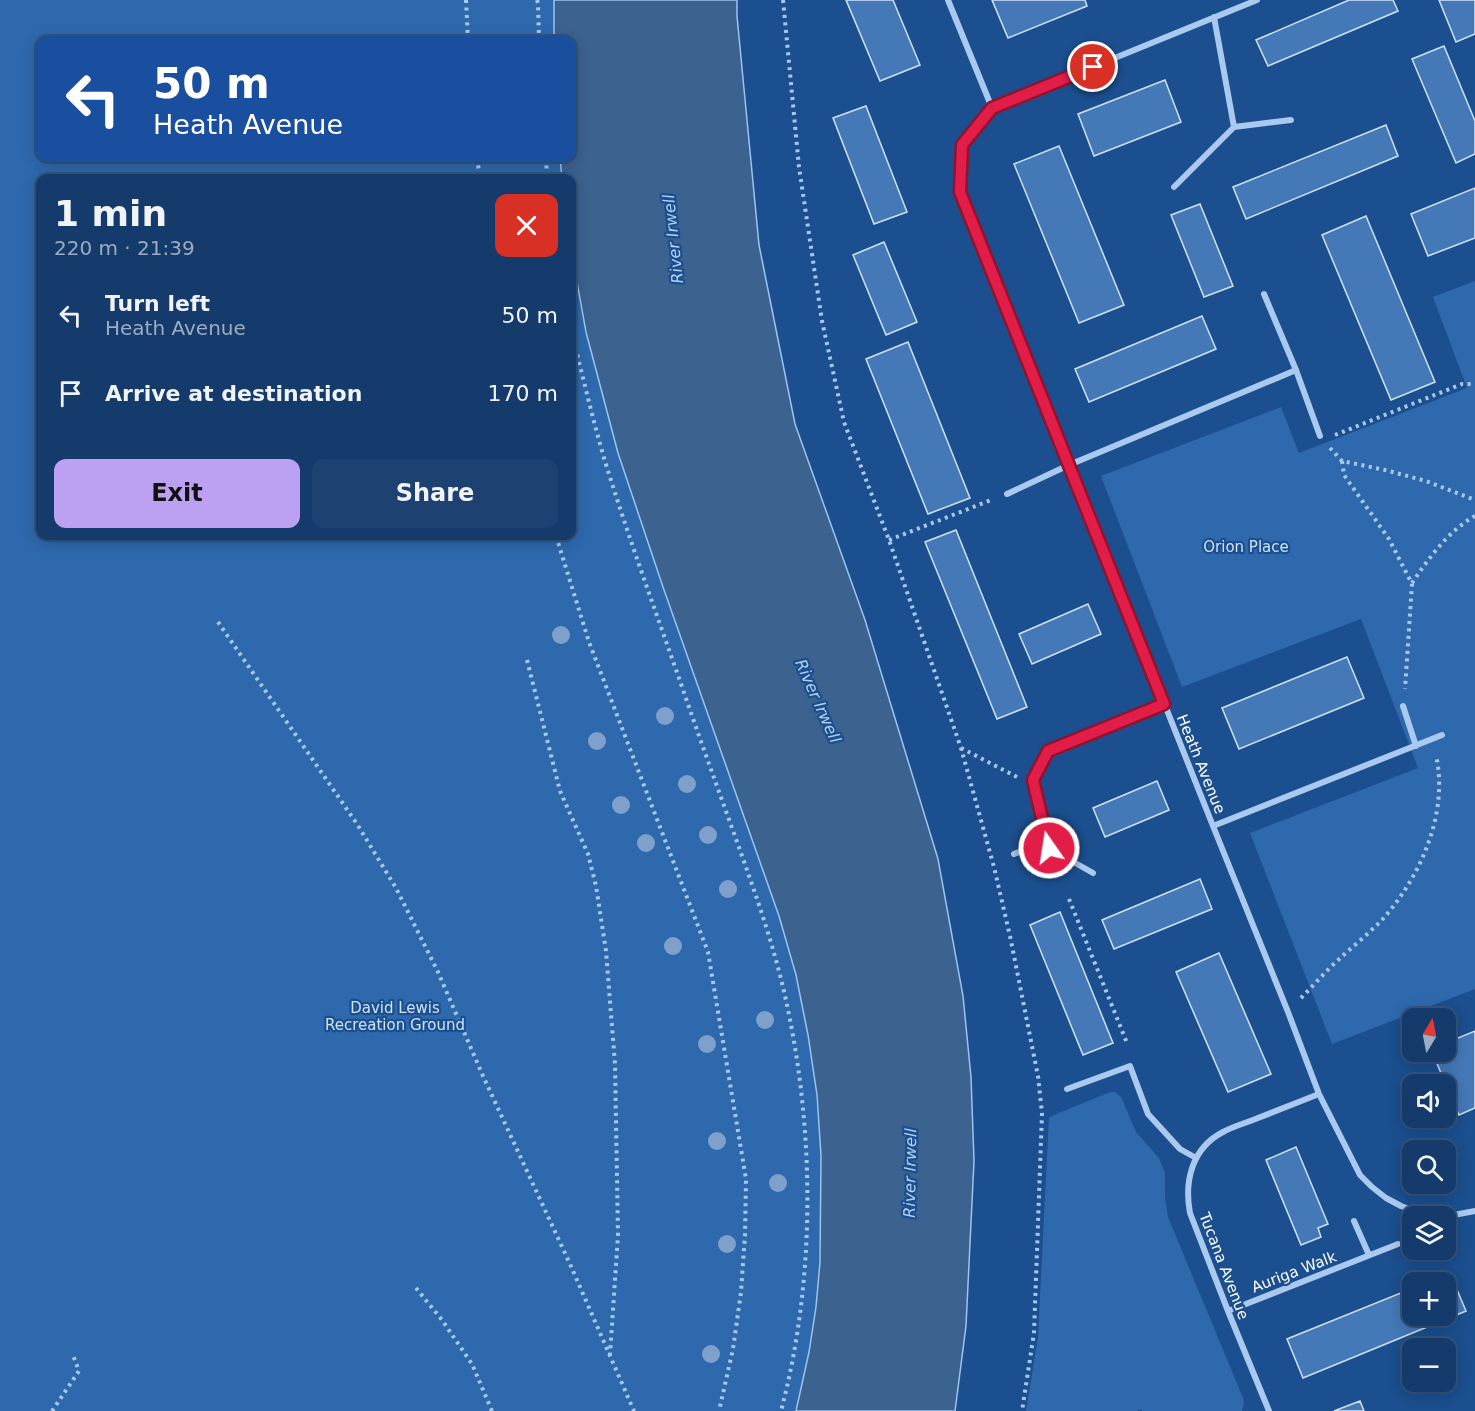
<!DOCTYPE html>
<html lang="en">
<head>
<meta charset="utf-8">
<style>
  :root { --surface:#143b6b; --page:#1d4271; --text:#f1f3f6; --muted:#9dadc1; --line:#33557e; --accent:#bca0f2 }
  body { margin:0; font-family:"DejaVu Sans",sans-serif; background:var(--page); color:var(--text); height:100vh; display:flex; flex-direction:column; font-size:22px; white-space:nowrap }
  * { box-sizing:border-box; margin:0 }
  p { font-size:20px; color:var(--muted) }
  .icon { flex:none; width:33px; height:33px; fill:none; stroke:currentColor; stroke-width:2; stroke-linecap:round; stroke-linejoin:round }
  .map { position:relative; flex:1; overflow:hidden }
  .drawer { position:absolute; left:36px; top:174px; width:540px; height:366px; display:flex; flex-direction:column; background:var(--surface); border-radius:12px; box-shadow:0 3px 15px #0003,0 0 0 2px var(--line) }
  .drawer>* { flex:none }
  .banner { position:absolute; left:36px; top:36px; width:540px; height:126px; border-radius:12px; box-shadow:0 3px 15px #0003,0 0 0 2px var(--line); background:#1a4fa0; color:#fff; overflow:hidden }
  .needle { width:39px; rotate:10deg }
  .controls { position:absolute; left:1402px; top:1008px; display:grid; gap:12px }
  .controls a { display:grid; place-items:center; width:54px; height:54px; border-radius:12px; background:var(--surface); box-shadow:0 3px 15px #0003,0 0 0 2px var(--line); font-size:30px }
  .pin { position:absolute; display:grid; place-items:center; width:51px; height:51px; color:#fff; margin:-26px; border:3px solid #fff; border-radius:50%; box-shadow:0 2px 6px #0007 }
  .me { position:absolute; width:66px; margin:-33px; rotate:347deg; stroke-linejoin:round; filter:drop-shadow(0 0 4px #0008) }
  .turn { display:flex; align-items:center; gap:21px; height:126px; padding:0 18px; font-size:27px }
  .turn .icon { width:78px; height:78px; stroke-width:2.5 }
  .turn b { display:block; font-size:42px; line-height:51px }
  .round { display:grid; place-items:center; flex:none; width:63px; height:63px; border-radius:12px; background:var(--page) }
  .headline { display:flex; align-items:center; justify-content:space-between; height:102px; padding:0 18px }
  h1 { font-size:36px; font-weight:700; line-height:45px }
  .button { display:flex; gap:12px; margin-top:auto; padding:12px 18px }
  .button a { flex:1; height:69px; border-radius:12px; background:var(--accent); color:#111; font-size:24px; font-weight:700; line-height:69px; text-align:center }
  .button a+a { background:var(--page); color:var(--text) }
  ul { padding:0; list-style:none }
  li { display:flex; align-items:center; gap:18px; height:78px; padding:0 18px }
  li div { flex:1 }
  li b { display:block; font-size:22px }
  li em { font-style:normal }
  .map>svg:first-child { display:block }
  .green { fill:#2e69ad }
  .water { fill:#3c6290; stroke:#9cc4f0; stroke-width:1.5 }
  .building { fill:#4478b7; stroke:#cfe3fa; stroke-width:1.5 }
  .lines { fill:none; stroke-linecap:round; stroke-linejoin:round }
  .path { stroke:#a9c9ee; stroke-width:4; stroke-dasharray:3 4.5; stroke-linecap:butt }
  .street { stroke:#a9c9ee; stroke-width:6 }
  .tree { fill:#7ea0ca }
  .route-casing { stroke:#92132f; stroke-width:15 }
  .route { stroke:#e11d48; stroke-width:10 }
  .labels { text-anchor:middle; dominant-baseline:central; stroke-width:4.5; stroke-linejoin:round; paint-order:stroke }
  .park-label { font-size:15px; fill:#cfe3fa; stroke:#1b4f8f }
  .street-label { font-size:15px; fill:#fff; stroke:#1b4f8f }
  .water-label { font-size:16px; font-style:italic; fill:#b5d3f5; stroke:#1b4f8f }
</style>
</head>
<body>
<div class="map">
<svg width="1475" height="1411" viewBox="0 0 1475 1411">
  <rect width="100%" height="100%" fill="#1b4f8f"/>
  <path class="green" d="M0 0H554V40H40V158H560L562 178H40V536H572V253L586 332 618 453 779 916C790 956 802 995 808 1036 818 1091 821 1147 821 1204 821 1273 815 1344 796 1411H0Z
    M1475 281V989L1332 1044 1250 833 1418 768 1361 619 1182 687 1101 476 1281 407 1299 453 1467 388 1433 297Z
    M1110 1092H1115L1121 1097 1136 1132 1159 1158 1165 1173V1198L1168 1217 1243 1398 1244 1403 1242 1411H1142L1141 1409 1137 1411H1026L1038 1337 1049 1117Z"/>
  <path class="water" d="M554 0H737V16L759 245 795 424 865 620 938 859 963 996 971 1077 974 1161 966 1326 955 1411H796L809 1352 816 1307 820 1262 821 1156 817 1095 808 1035 796 975 779 916 663 587 618 453 586 332 572 254V178H562L560 158H572V40H554Z"/>
  <path class="building" d="M846 0H893L920 65 880 81Z
    M992 0H1085L1087 6 1008 38Z
    M1349 0H1393L1398 11 1268 66 1256 40Z
    M1439 0H1475V34L1456 42Z
    M1444 46 1475 121V154L1456 163 1412 59Z
    M1165 80 1181 122 1094 156 1078 114Z
    M866 106 907 212 874 224 833 118Z
    M1386 125 1398 156 1246 219 1233 187Z
    M1059 146 1124 305 1079 323 1014 164Z
    M1475 188V238L1428 256 1411 214Z
    M1200 204 1233 286 1204 297 1171 215Z
    M1366 216 1435 382 1391 400 1322 235Z
    M884 242 917 322 886 335 853 255Z
    M1202 316 1216 349 1089 402 1075 369Z
    M908 342 970 498 928 514 866 359Z
    M956 530 1027 707 997 719 925 542Z
    M1088 604 1101 634 1032 664 1019 634Z
    M1347 657 1364 698 1239 749 1222 708Z
    M1157 781 1169 810 1105 837 1093 808Z
    M1200 879 1212 909 1114 949 1102 920Z
    M1060 912 1113 1043 1083 1055 1030 925Z
    M1219 953 1271 1074 1228 1092 1176 972Z
    M1475 1031V1108L1459 1115 1432 1052H1446V1043Z
    M1296 1147 1328 1224 1318 1228 1321 1237 1301 1245 1266 1160Z
    M1450 1273 1466 1311 1303 1378 1287 1339 1413 1288V1316H1446V1282H1427Z
    M1360 1401 1364 1411H1334Z"/>
  <g class="lines">
    <path class="path" d="M466 0 468 40
      M537 0 538 3 539 40
      M783 0 799 167 822 321 844 422 889 540 961 748 994 867 1010 936 1038 1076 1042 1113 1034 1333 1022 1411
      M477 158 480 178
      M546 158 547 178
      M572 333C582 374 592 416 604 458 627 533 654 607 680 681 698 734 717 786 736 839 753 887 770 934 782 983 815 1120 817 1275 781 1411
      M1335 435 1462 384H1475
      M1330 448 1342 461 1385 470 1426 481 1475 500
      M1342 461 1344 475 1389 539 1412 584 1405 689
      M556 536 589 642 708 952 746 1179 745 1235 741 1292 733 1349 719 1411
      M889 540 991 500
      M1412 583C1429 558 1448 531 1475 516
      M218 622 357 824 396 888 438 972 483 1076 570 1264 634 1411
      M527 660 560 791 588 854 596 886 606 951 615 1064 618 1235 610 1355
      M961 748 1017 777
      M1069 899 1127 1043
      M1301 998C1313 986 1324 973 1337 961 1351 948 1367 935 1381 921 1420 878 1449 814 1436 755
      M416 1288 442 1320 472 1364 492 1411
      M52 1411 79 1371 73 1355"/>
    <path class="street" d="M948 0 992 108
      M1257 0 992 108 962 145 961 192 1213 826 1288 1012 1319 1094 1360 1175 1372 1187 1386 1198 1401 1206 1417 1212 1436 1215H1454L1475 1211
      M1234 127 1291 120
      M1174 187 1234 127 1214 17
      M1264 294 1296 370 1320 436
      M1007 494 1069 465 1296 370
      M1403 706 1416 746
      M1213 826 1442 735
      M1014 854 1047 840
      M1093 873 1049 848 1033 780 1048 751 1164 704
      M1067 1089 1130 1066 1148 1114 1180 1149 1196 1158
      M1354 1221 1369 1255
      M1228 1311 1398 1244
      M1269 1411 1228 1311 1190 1213C1184 1181 1192 1148 1223 1132 1234 1126 1246 1123 1258 1118 1278 1110 1299 1102 1319 1094"/>
  </g>
  <g class="tree">
    <circle cx="561" cy="635" r="9"/>
    <circle cx="665" cy="716" r="9"/>
    <circle cx="597" cy="741" r="9"/>
    <circle cx="687" cy="784" r="9"/>
    <circle cx="621" cy="805" r="9"/>
    <circle cx="708" cy="835" r="9"/>
    <circle cx="646" cy="843" r="9"/>
    <circle cx="728" cy="889" r="9"/>
    <circle cx="673" cy="946" r="9"/>
    <circle cx="765" cy="1020" r="9"/>
    <circle cx="707" cy="1044" r="9"/>
    <circle cx="717" cy="1141" r="9"/>
    <circle cx="778" cy="1183" r="9"/>
    <circle cx="727" cy="1244" r="9"/>
    <circle cx="711" cy="1354" r="9"/>
  </g>
  <g class="lines">
    <defs>
      <path id="route" d="M1049 848 1033 780 1048 751 1164 704 960 192 962 145 992 108 1093 67"/>
    </defs>
    <use href="#route" class="route-casing"/>
    <use href="#route" class="route"/>
  </g>
  <g class="labels">
    <g class="park-label">
      <text x="1246" y="547">Orion Place</text>
      <text x="395" y="1008">David Lewis<tspan x="395" dy="17">Recreation Ground</tspan></text>
    </g>
    <g class="street-label">
      <text transform="translate(1201 764) rotate(68)">Heath Avenue</text>
      <text transform="translate(1224 1266) rotate(69)">Tucana Avenue</text>
      <text transform="translate(1294 1272) rotate(-21)">Auriga Walk</text>
    </g>
    <g class="water-label">
      <text transform="translate(673 239) rotate(-96)">River Irwell</text>
      <text transform="translate(818 701) rotate(66)">River Irwell</text>
      <text transform="translate(910 1173) rotate(-89)">River Irwell</text>
    </g>
  </g>
</svg>
<div class="controls">
<a><svg class="needle" viewBox="-14 -14 28 28"><path d="M0-13l5 13h-10z" fill="#e53935"/><path d="M0 13l5-13h-10z" fill="#9dadc1"/></svg></a>
<a><svg class="icon" aria-label="sound" viewBox="0 0 24 24"><path d="M4 9h4l5-4v14l-5-4H4zM17 9q2 3 0 6"/></svg></a>
<a><svg class="icon" aria-label="search" viewBox="0 0 24 24"><circle cx="10" cy="10" r="6"/><path d="M15 15l6 6"/></svg></a>
<a><svg class="icon" aria-label="layers" viewBox="0 0 24 24"><path d="M12 4l9 5-9 5-9-5zM3 14l9 5 9-5"/></svg></a>
<a>+</a>
<a>−</a>
</div>
<div class="pin" style="left:1093px;top:67px;background:#d93025"><svg class="icon" aria-label="arrive" viewBox="0 0 24 24"><path d="M6 21V4h12l-3 4 3 4H6"/></svg></div>
<svg class="me" style="left:1049px;top:848px" viewBox="-20 -20 40 40"><circle r="17" fill="#e11d48" stroke="#fff" stroke-width="3"/><path d="M0-11L8 9 0 5-8 9z" fill="#fff"/></svg>
<div class="banner">
<div class="turn"><svg class="icon" aria-label="left" viewBox="0 0 24 24"><path d="M17 20v-9H6M10 6l-5 5 5 5"/></svg><div><b>50 m</b>Heath Avenue</div></div>
</div>
<section class="drawer">
<div class="headline"><div><h1>1 min</h1><p>220 m · 21:39</p></div><a class="round" style="background:#d93025;color:#fff"><svg class="icon" aria-label="close" viewBox="0 0 24 24"><path d="M6 6l12 12M18 6L6 18"/></svg></a></div>
<ul>
<li><svg class="icon" aria-label="left" viewBox="0 0 24 24"><path d="M17 20v-9H6M10 6l-5 5 5 5"/></svg><div><b>Turn left</b><p>Heath Avenue</p></div><em>50 m</em></li>
<li><svg class="icon" aria-label="arrive" viewBox="0 0 24 24"><path d="M6 21V4h12l-3 4 3 4H6"/></svg><div><b>Arrive at destination</b></div><em>170 m</em></li>
</ul>
<div class="button"><a>Exit</a><a>Share</a></div>
</section>
</div>
</body>
</html>
